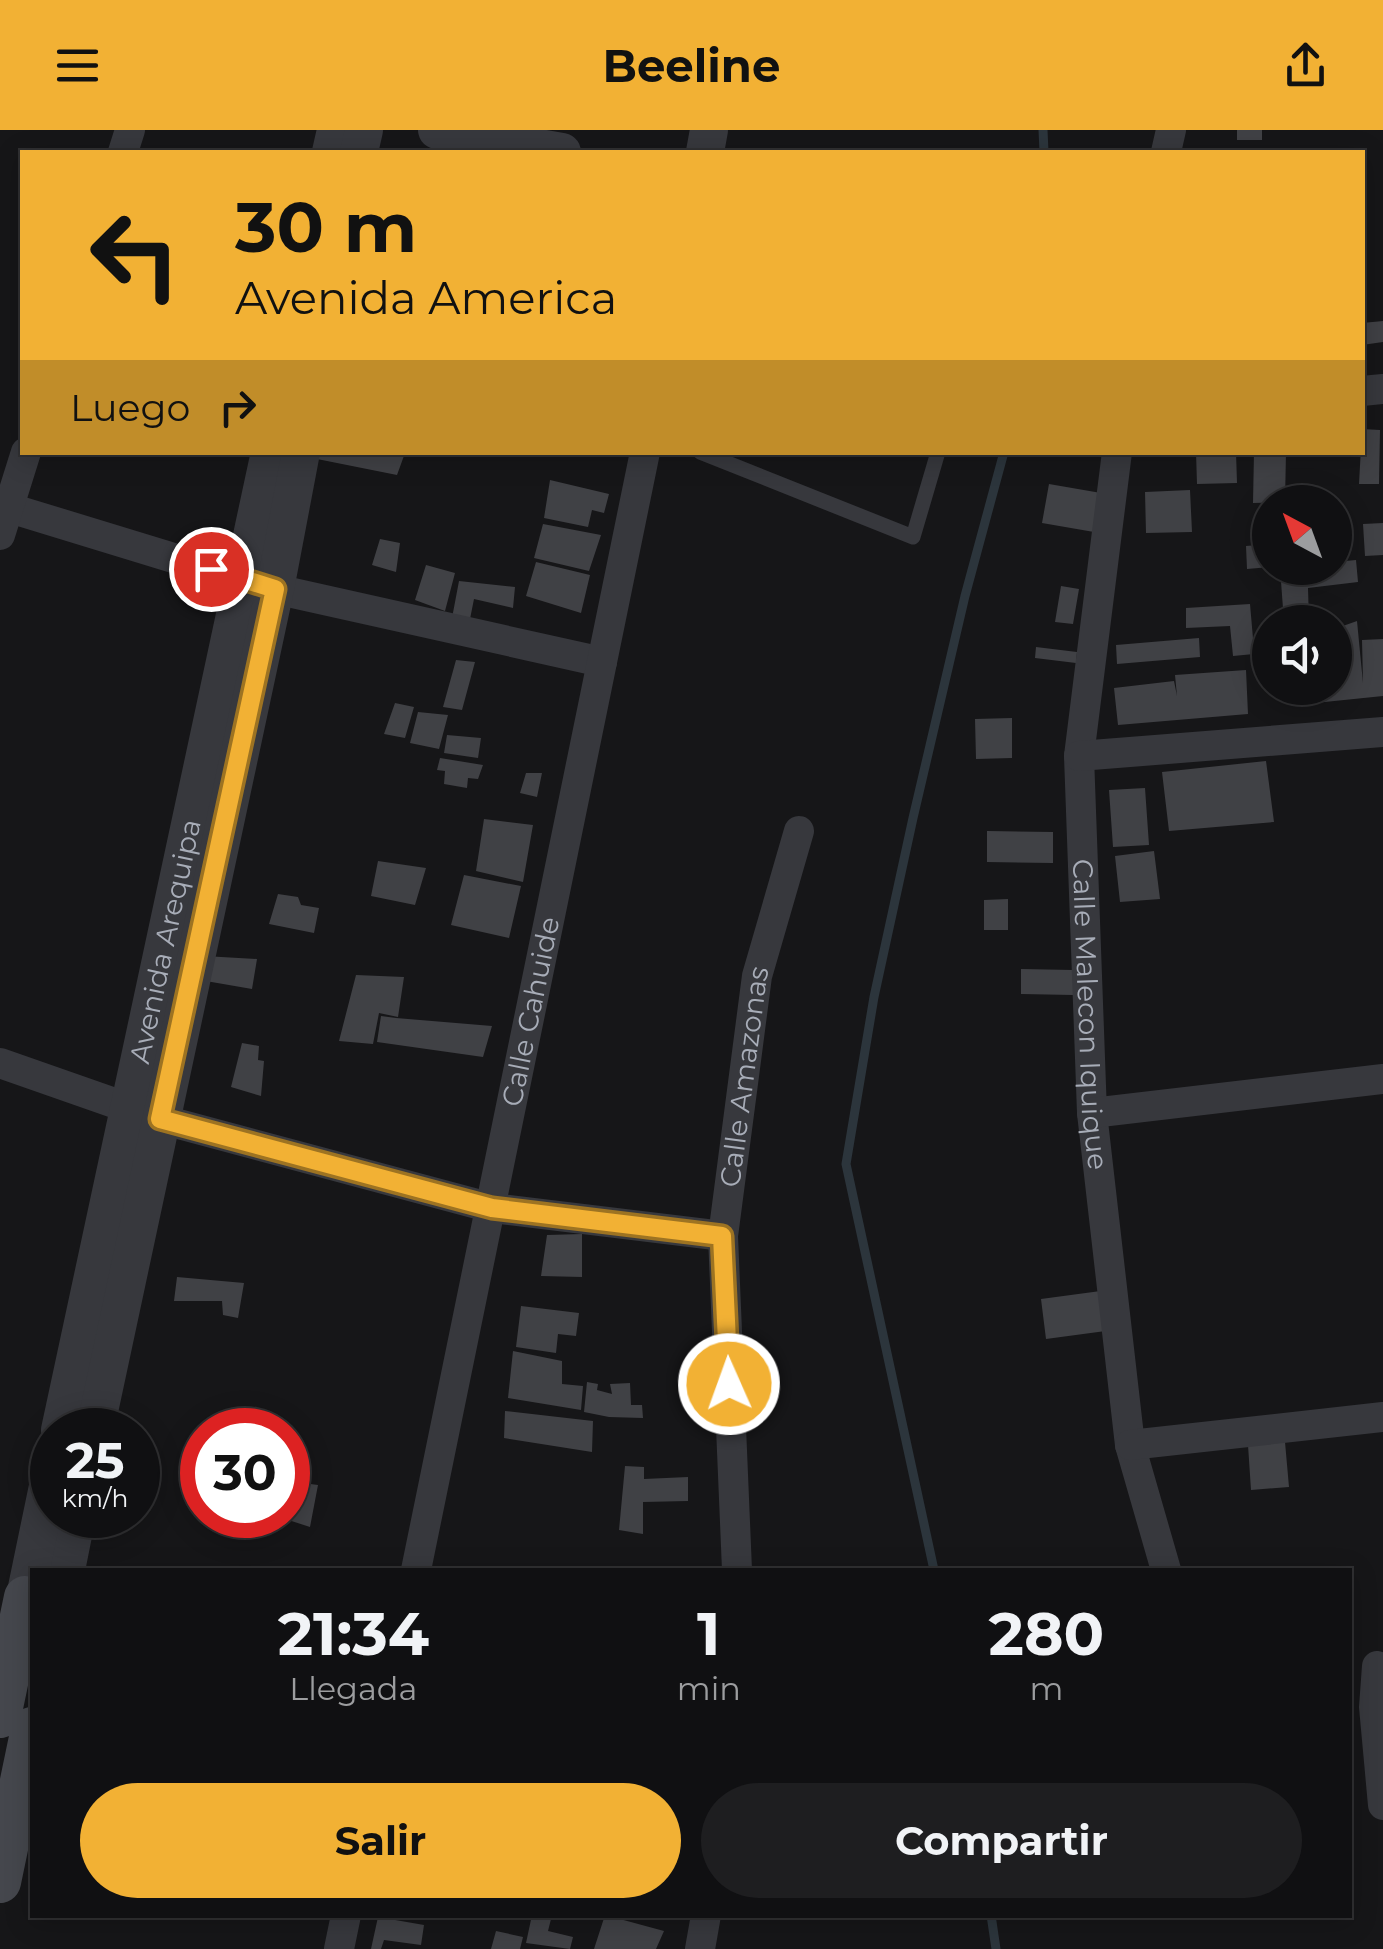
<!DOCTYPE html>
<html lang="es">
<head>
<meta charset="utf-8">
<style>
  :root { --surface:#101012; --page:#1e1e20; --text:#f1f3f6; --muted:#9c9d9f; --line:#303032; --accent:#f2b134 }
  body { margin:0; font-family:Montserrat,sans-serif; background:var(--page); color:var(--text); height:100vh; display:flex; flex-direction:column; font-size:38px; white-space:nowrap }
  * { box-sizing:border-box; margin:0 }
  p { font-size:32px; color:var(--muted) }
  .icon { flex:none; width:55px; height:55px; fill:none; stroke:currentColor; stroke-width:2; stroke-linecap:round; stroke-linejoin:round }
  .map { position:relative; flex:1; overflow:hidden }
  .side { position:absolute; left:30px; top:1438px; width:1322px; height:350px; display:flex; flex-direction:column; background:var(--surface); border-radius:0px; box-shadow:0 5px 25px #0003,0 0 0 2px var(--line) }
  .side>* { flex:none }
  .hud { position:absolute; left:20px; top:20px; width:1345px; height:305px; border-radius:0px; box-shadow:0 5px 25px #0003,0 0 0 2px var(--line); background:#f2b134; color:#111; overflow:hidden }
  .needle { width:65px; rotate:319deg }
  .tools { position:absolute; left:1252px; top:355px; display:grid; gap:20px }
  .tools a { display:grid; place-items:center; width:100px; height:100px; border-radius:50%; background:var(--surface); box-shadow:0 5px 25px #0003,0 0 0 2px var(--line); font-size:50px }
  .speed { position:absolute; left:30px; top:1278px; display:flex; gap:20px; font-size:50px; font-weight:700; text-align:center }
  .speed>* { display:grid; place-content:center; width:130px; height:130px; border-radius:50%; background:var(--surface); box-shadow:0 5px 25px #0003,0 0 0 2px var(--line); line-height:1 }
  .speed small { font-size:25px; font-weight:400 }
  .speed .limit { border:15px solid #d22; background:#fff; color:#111 }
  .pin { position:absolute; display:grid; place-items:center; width:85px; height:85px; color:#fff; margin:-42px; border:5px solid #fff; border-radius:50%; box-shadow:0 2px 10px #0007 }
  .me { position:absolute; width:110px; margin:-55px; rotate:358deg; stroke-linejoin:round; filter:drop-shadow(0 0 8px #0008) }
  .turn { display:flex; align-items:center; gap:35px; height:210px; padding:0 50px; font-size:45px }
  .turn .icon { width:130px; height:130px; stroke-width:2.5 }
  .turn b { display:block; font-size:70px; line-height:85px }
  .then { display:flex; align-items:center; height:95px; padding:0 50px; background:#0003; gap:20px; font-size:38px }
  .eta { display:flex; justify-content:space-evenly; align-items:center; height:170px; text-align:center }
  .eta b { font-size:60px; font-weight:700; line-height:70px }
  .cta { display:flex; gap:20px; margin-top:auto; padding:20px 50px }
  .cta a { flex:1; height:115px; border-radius:60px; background:var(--accent); color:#111; font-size:40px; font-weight:700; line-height:115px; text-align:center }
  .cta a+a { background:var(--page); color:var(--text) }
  header { display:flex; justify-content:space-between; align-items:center; height:130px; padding:0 50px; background:var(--accent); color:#111; font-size:45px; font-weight:700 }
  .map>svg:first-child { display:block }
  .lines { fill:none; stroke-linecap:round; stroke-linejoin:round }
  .stream { stroke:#2c353c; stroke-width:9 }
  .building { fill:#404145 }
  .service { stroke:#37383d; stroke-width:15 }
  .minor { stroke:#37383d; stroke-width:30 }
  .tertiary { stroke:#37383d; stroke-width:38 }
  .secondary { stroke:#45474d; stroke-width:42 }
  .route-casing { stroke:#9d7322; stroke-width:25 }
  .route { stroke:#f2b134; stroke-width:18 }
  .labels { text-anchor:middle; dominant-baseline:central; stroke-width:9; stroke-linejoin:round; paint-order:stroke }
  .street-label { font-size:28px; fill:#a8adb8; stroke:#111113 }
</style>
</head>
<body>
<header><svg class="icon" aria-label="menu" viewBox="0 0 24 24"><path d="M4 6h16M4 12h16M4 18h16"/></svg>Beeline<svg class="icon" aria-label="share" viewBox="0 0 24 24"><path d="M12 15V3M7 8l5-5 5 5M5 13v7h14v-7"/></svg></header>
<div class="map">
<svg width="1383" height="1819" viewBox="0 0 1383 1819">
  <rect width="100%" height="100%" fill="#161618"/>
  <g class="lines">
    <path class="stream" d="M1043 0 1044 22
      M934 1440 846 1034 874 867 913 688 965 466 1004 322
      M991 1785 996 1819"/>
  </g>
  <path class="building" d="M1237 0H1262V10H1237Z
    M1383 191V212L1362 215V193Z
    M1362 299 1380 300 1379 354H1359Z
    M319 322 405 323 397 345 317 329Z
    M1196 322H1236L1237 353 1197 354Z
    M1254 322H1286L1285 372 1253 373Z
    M550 350 609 364 604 383 592 380 588 397 544 388Z
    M1049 354 1101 363 1094 402 1042 393Z
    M1190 360 1192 402 1146 403 1145 362Z
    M1383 393V425L1365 426 1363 394Z
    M543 394 601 405 589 441 534 428Z
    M380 409 400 413 396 442 372 435Z
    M1270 414V437L1247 439 1246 416Z
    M1356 430 1358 452 1308 458 1309 492H1284L1280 438H1335V432Z
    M536 432 590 445 581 483 526 466Z
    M426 435 455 443 445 481 415 470Z
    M459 451 515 457 513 478 474 469 470 489 452 488Z
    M1061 456 1079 459 1073 494 1055 492Z
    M1250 474 1254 520 1270 519V541H1256L1254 524 1233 526 1230 496 1186 498V478Z
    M1357 491 1363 553 1362 510 1383 509V566L1315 573 1313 558H1335V537L1344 536 1340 497Z
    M1199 508 1200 527 1117 534 1116 515Z
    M1036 517 1077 522 1076 533 1035 528Z
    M456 530 475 532 462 580 443 577Z
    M1246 540 1248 584 1118 595 1114 558 1174 551 1177 566 1175 545Z
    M395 573 414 577 405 608 384 604Z
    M418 582 448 585 439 619 410 613Z
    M1012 588V628L976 629 975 589Z
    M447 605 481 608 478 628 444 623Z
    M440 628 483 635 478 649 468 648 467 658 444 654 445 641 437 640Z
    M1266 631 1274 692 1169 701 1162 642Z
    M526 643H542L537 667 520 663Z
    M1145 658 1149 715 1113 717 1109 660Z
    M484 689 533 695 523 752 476 741Z
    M987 701 1053 702V733L987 732Z
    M1154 721 1160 769 1120 772 1115 726Z
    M378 731 426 738 415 775 371 766Z
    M464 745 521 756 509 808 451 795Z
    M278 764 298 767 301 775 319 778 314 803 269 794Z
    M1008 769V800H984V770Z
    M204 826 257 829 252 859 200 850Z
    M1021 839 1073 840V865L1021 864Z
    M356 845 404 847 398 887 379 883 373 914 339 911Z
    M381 886 396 888 492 896 483 927 377 912Z
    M242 913 259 916 258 930 264 931 261 966 231 957Z
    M582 1104V1147L541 1146 547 1105Z
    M177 1147 244 1153 238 1188 223 1185 222 1171H174Z
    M1108 1160 1113 1200 1046 1209 1041 1169Z
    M521 1176 579 1183 576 1206 558 1204 556 1223 516 1217Z
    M513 1221 562 1231V1254L583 1256 581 1280 508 1268Z
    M587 1252 598 1254 597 1260 612 1264 610 1254 630 1253 631 1275H642L643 1288 609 1287 584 1282Z
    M505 1281 593 1291 592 1322 504 1308Z
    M1285 1312 1289 1357 1251 1360 1248 1315Z
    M625 1336 644 1337V1349L688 1347V1371L643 1372V1404L619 1400Z
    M288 1351 318 1355 310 1397 276 1386 288 1385Z
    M532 1785H552L548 1801 573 1807 570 1819 526 1813Z
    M605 1785 664 1801 656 1819H594Z
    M378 1787 424 1795 421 1815 384 1810 381 1819H371Z
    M496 1801 523 1807 520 1819H491Z"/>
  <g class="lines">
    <path class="service" d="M700 322 913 407 938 322"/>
    <g class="minor">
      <path d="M123 22 130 0"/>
      <path d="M1166 22 1171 0"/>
      <path d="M1362 261 1383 259"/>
      <path id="s1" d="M1117 322 1079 626 1092 983 1130 1315 1166 1440"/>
      <path d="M0 375 275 459 602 532"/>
      <path d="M0 405 26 322"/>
      <path d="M1079 626 1383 602"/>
      <path d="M0 933 160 989 492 1078 723 1106"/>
      <path d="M1092 983 1383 949"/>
      <path d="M1130 1315 1383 1287"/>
      <path id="s2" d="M416 1440 645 322"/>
      <path id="s3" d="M737 1440 723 1106 757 846 799 701"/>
      <path d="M1377 1536 1374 1577 1383 1675"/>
      <path d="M339 1819 346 1785"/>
      <path d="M700 1819 706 1785"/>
    </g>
    <g class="tertiary">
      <path d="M437 0 562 22"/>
      <path d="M331 22 336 0"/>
      <path d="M359 22 364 0"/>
      <path d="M705 22 709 0"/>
      <path id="s4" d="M60 1300 270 322"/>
      <path d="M95 1300 275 459 301 322"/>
      <path d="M66 1440 77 1385"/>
      <path d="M25 1467 52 1337"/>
    </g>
    <path class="secondary" d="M0 1587 25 1467
      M0 1752 32 1598"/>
  </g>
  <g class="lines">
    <defs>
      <path id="route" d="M211 439 275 459 160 989 492 1078 722 1106 729 1254"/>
    </defs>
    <use href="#route" class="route-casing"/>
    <use href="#route" class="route"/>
  </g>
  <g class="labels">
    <g class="street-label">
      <text stroke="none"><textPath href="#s4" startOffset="500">Avenida Arequipa</textPath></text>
      <text stroke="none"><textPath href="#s2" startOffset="570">Calle Cahuide</textPath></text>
      <text stroke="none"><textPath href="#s1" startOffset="565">Calle Malecon Iquique</textPath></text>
      <text stroke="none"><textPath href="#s3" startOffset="495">Calle Amazonas</textPath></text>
    </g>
  </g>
</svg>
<div class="tools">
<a><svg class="needle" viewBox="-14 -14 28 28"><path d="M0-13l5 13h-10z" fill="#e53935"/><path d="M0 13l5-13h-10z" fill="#9c9d9f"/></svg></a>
<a><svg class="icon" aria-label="sound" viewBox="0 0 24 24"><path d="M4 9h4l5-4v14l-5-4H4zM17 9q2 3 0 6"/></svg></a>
</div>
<div class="speed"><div>25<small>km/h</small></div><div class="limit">30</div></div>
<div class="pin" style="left:211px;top:439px;background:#d93025"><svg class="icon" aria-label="arrive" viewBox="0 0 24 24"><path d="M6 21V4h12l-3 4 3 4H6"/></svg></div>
<svg class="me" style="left:729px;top:1254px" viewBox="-20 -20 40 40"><circle r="17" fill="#f2b134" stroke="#fff" stroke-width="3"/><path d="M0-11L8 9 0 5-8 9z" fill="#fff"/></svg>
<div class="hud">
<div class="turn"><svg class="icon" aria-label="left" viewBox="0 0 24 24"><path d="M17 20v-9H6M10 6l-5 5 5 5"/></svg><div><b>30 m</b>Avenida America</div></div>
<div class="then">Luego<svg class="icon" aria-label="right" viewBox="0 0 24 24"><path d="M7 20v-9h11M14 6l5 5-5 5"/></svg></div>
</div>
<section class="side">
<div class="eta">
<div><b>21:34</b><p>Llegada</p></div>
<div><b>1</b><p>min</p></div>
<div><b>280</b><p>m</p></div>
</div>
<div class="cta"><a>Salir</a><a>Compartir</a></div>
</section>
</div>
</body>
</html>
